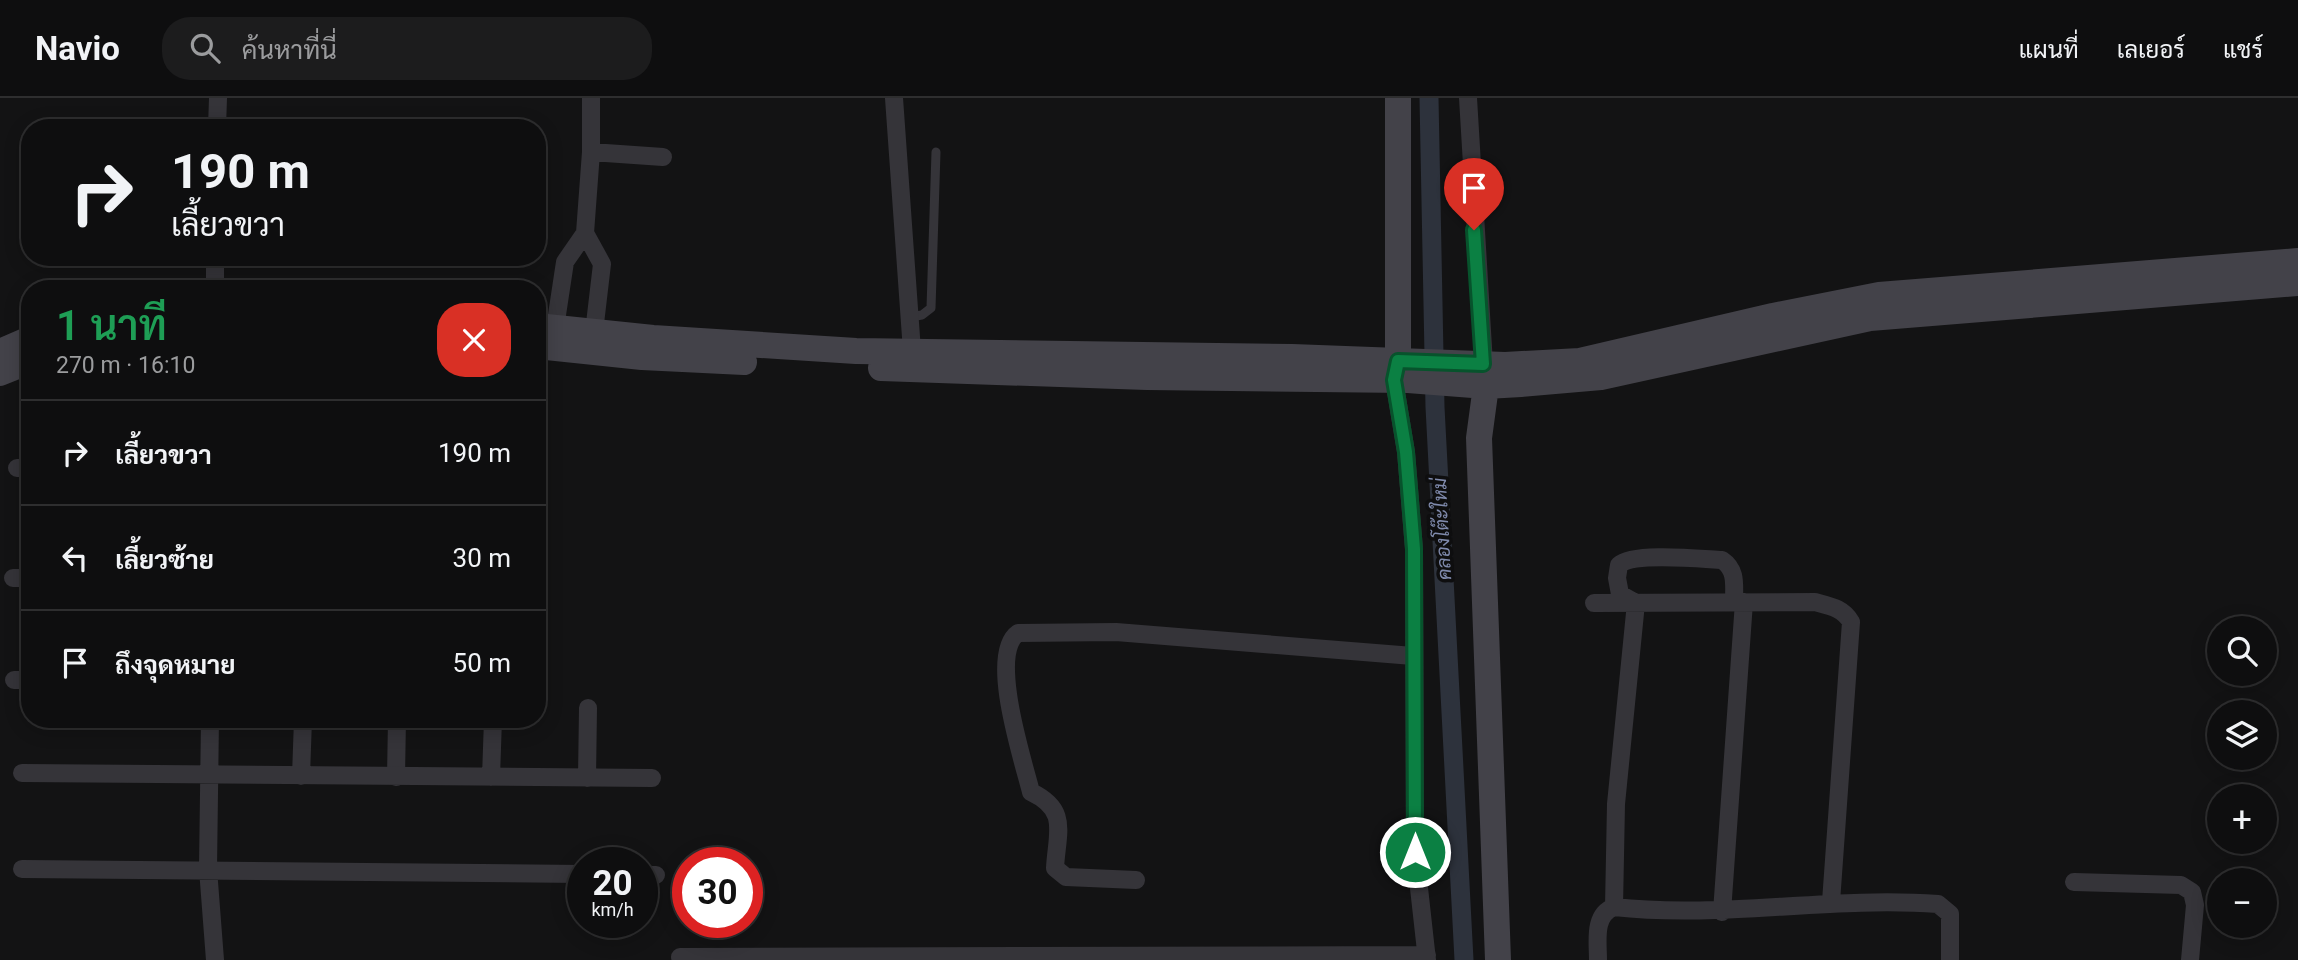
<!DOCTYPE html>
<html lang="th">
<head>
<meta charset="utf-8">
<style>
  :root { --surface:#0e0e0f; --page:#1c1c1d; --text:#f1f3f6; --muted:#9b9c9e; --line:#2e2e2f }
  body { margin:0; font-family:Roboto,Sarabun,sans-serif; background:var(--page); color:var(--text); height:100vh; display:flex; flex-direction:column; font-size:26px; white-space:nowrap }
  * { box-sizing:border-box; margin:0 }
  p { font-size:23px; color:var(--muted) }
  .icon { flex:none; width:38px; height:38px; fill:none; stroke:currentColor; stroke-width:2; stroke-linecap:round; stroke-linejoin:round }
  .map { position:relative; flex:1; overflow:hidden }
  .drawer { position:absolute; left:21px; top:182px; width:525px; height:448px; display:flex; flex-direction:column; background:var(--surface); border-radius:28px; box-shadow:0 4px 18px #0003,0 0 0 2px var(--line) }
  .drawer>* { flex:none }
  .banner { position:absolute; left:21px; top:21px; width:525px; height:147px; border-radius:28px; box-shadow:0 4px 18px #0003,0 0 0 2px var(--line); background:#0e0e0f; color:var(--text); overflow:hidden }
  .fabs { position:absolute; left:2207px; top:518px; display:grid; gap:14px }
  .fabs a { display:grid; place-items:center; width:70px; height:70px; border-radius:50%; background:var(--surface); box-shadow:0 4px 18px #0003,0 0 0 2px var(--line); font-size:35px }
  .speed { position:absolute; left:567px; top:749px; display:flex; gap:14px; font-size:35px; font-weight:700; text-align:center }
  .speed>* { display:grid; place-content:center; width:91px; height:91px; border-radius:50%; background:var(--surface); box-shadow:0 4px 18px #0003,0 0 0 2px var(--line); line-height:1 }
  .speed small { font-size:18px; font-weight:400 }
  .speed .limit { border:10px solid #d22; background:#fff; color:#111 }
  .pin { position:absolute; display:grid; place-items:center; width:60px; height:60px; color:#fff; margin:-72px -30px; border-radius:50% 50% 50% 0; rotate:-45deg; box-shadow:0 0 7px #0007 }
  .pin .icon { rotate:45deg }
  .me { position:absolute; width:77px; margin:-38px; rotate:0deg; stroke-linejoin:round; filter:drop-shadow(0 0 5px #0008) }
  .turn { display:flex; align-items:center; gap:24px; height:147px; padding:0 35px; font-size:32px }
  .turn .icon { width:91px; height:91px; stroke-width:2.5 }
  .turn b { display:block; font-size:49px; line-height:60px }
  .round { display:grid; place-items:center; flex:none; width:74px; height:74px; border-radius:28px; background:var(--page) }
  .head { display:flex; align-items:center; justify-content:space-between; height:119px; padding:0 35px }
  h1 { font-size:42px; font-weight:600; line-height:52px; color:#1e9e55 }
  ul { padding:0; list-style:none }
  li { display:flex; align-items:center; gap:21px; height:105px; padding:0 35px; border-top:2px solid var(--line) }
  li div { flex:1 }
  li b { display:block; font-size:26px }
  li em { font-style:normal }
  header { display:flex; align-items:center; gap:42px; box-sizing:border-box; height:98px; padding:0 35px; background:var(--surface); border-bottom:2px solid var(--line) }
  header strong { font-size:33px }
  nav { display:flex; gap:38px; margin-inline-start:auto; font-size:24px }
  .search { width:490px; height:63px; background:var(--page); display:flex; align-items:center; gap:18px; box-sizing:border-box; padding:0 24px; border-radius:28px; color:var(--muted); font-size:26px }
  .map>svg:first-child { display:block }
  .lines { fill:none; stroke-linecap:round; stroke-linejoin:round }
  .canal { stroke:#2d323c; stroke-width:19 }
  .lane { stroke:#353439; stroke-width:9 }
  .street { stroke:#353439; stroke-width:18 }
  .secondary { stroke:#434249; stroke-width:26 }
  .route-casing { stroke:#07532c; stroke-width:18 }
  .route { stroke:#0b8043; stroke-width:12 }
  .labels { text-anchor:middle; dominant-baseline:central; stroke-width:7; stroke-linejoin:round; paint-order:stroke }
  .water-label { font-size:19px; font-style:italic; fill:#7f8aac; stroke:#0e0e0f }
</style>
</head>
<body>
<header>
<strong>Navio</strong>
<div class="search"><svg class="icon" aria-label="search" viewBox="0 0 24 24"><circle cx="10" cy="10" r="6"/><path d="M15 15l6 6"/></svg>ค้นหาที่นี่</div>
<nav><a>แผนที่</a><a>เลเยอร์</a><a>แชร์</a></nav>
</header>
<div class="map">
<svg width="2298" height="862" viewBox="0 0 2298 862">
  <rect width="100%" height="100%" fill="#131314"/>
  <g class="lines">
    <path class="canal" d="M1429 0 1435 309 1464 862"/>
    <path class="lane" d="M910 219 922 217 931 210 936 54"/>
    <path class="street" d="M894 0 912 253
      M1468 0 1484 266
      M217 30 218 0
      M591 54 663 59
      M585 135 602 166 594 234
      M215 191V159
      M555 230 565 164 585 135 591 54V0
      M1394 282 1406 354 1414 451 1415 754 1427 862
      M17 370H30
      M13 480H30
      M1594 505 1815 504C1830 508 1843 510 1851 524L1831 804
      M1636 505 1620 496 1617 480 1619 467C1633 454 1701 461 1722 462 1737 472 1734 487 1734 504
      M14 582H30
      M210 621 208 771 215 862
      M22 675 652 680
      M301 678 303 621
      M396 679 397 621
      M491 679 493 621
      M587 680 588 610
      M22 771 583 776
      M642 777H656
      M1136 782 1066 779 1055 770C1057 734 1069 712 1031 694 1023 662 988 556 1018 535L1116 534 1413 558
      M2074 784 2181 787 2192 794 2195 807 2190 862
      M1614 809 1616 706 1636 505
      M1722 814 1744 504
      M680 859 1427 857
      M1598 862C1598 843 1593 817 1614 809 1722 821 1829 798 1938 806L1950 816V862"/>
    <path class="secondary" d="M537 228 653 240 856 253 1292 259 1505 267 1580 263 1773 218 1879 197 2298 163
      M537 248 642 259 744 264
      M0 254 30 241
      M881 270 1147 279 1408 282 1486 288 1521 286 1601 279 1870 220 2298 185
      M1484 273 1486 288 1479 340 1498 862
      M0 275 30 263
      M1395 278 1398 263V0"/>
  </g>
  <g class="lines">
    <defs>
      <path id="route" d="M1415 754 1414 451 1406 354 1394 282 1398 263 1483 266 1474 132"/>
    </defs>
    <use href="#route" class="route-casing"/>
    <use href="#route" class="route"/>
  </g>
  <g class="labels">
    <g class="water-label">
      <text transform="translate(1442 431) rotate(-93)">คลองโต๊ะใหม่</text>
    </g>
  </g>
</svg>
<div class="fabs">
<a><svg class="icon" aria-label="search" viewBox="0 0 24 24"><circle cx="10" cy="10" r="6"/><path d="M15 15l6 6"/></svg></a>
<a><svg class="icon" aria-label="layers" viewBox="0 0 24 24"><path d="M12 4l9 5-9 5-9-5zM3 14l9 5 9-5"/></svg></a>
<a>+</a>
<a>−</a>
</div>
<div class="speed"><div>20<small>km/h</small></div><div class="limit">30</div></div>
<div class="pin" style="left:1474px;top:132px;background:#d93025"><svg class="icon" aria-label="arrive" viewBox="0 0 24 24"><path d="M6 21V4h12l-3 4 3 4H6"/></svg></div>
<svg class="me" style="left:1415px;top:754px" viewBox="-20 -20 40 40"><circle r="17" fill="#0b8043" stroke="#fff" stroke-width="3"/><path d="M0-11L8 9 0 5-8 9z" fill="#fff"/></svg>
<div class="banner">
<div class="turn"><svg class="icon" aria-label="right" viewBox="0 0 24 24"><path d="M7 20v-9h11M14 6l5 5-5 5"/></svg><div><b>190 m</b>เลี้ยวขวา</div></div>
</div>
<section class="drawer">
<div class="head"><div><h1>1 นาที</h1><p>270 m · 16:10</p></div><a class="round" style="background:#d93025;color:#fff"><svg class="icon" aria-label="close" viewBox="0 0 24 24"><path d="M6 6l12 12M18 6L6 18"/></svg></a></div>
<ul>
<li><svg class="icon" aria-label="right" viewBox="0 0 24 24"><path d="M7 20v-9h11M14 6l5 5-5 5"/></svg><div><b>เลี้ยวขวา</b></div><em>190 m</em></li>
<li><svg class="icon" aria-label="left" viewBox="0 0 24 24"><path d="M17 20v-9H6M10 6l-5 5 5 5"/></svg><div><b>เลี้ยวซ้าย</b></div><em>30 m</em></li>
<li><svg class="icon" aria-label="arrive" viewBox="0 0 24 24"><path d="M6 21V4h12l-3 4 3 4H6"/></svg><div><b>ถึงจุดหมาย</b></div><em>50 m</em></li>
</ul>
</section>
</div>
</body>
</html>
